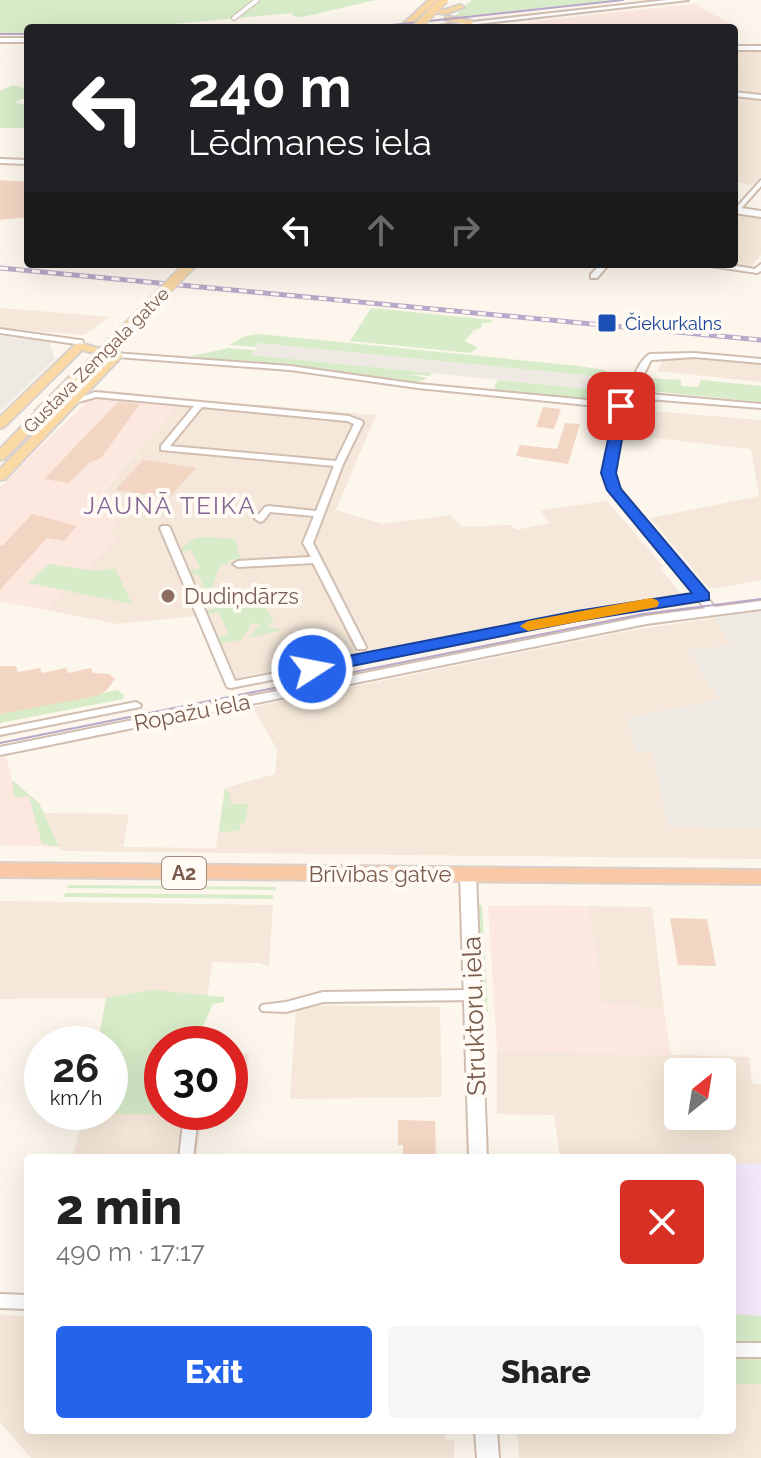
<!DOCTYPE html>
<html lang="en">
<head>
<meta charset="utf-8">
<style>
  :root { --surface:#fff; --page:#f6f6f6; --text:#222; --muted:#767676; --accent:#2563eb }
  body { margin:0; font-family:Raleway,sans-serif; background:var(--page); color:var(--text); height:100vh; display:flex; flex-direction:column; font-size:30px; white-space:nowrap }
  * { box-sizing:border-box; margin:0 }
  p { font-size:26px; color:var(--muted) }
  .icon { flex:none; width:44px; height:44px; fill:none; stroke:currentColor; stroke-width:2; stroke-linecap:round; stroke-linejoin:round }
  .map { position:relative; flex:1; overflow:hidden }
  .details { position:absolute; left:24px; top:1154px; width:712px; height:280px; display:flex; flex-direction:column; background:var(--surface); border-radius:8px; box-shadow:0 8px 32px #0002 }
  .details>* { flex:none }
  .top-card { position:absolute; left:24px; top:24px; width:714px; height:244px; border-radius:8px; box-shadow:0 8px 32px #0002; background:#202124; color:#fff; overflow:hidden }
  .needle { width:52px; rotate:30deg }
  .fabs { position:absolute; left:664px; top:1058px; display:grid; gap:16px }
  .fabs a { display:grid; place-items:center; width:72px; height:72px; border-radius:8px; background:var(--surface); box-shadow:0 8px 32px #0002; font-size:40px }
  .speed { position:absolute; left:24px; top:1026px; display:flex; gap:16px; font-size:40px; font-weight:700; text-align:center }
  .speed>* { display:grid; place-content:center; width:104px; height:104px; border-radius:50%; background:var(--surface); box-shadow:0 8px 32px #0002; line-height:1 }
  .speed small { font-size:20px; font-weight:400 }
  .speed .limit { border:12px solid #d22; background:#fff; color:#111 }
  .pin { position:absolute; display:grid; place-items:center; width:68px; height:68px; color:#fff; margin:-34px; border-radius:16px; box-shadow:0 4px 12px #0006 }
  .me { position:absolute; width:88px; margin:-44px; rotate:79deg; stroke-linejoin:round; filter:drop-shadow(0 0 6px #0008) }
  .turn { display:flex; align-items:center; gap:28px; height:168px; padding:0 32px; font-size:36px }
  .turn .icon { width:104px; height:104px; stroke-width:2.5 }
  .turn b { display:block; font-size:56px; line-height:68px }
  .lanes { display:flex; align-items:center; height:76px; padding:0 32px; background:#0003; justify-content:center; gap:40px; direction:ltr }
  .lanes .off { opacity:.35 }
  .round { display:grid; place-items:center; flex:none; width:84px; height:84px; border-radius:8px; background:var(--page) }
  .headline { display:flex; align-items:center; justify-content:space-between; height:136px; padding:0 32px }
  h1 { font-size:48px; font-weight:800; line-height:60px }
  .action { display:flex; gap:16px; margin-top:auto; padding:16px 32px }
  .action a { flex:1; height:92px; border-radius:8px; background:var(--accent); color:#fff; font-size:32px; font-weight:800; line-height:92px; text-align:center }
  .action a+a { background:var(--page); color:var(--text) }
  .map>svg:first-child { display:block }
  .residential { fill:#f5e8da; fill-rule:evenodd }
  .commercial { fill:#fde8e0 }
  .industrial { fill:#efe9e4 }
  .education { fill:#f3e8fa }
  .green { fill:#d8ecc9 }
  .building { fill:#f3d5c3 }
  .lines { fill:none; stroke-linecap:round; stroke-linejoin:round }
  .pedestrian-casing { stroke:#d1beb0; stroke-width:6 }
  .minor-casing { stroke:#d1beb0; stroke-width:4 }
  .tertiary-casing { stroke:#d1beb0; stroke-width:4 }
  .primary-casing { stroke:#dad1cd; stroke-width:4 }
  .trunk-casing { stroke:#dad1cd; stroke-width:4 }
  .pedestrian { stroke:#fff; stroke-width:4 }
  .minor { fill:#fff; fill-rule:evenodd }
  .tertiary { fill:#fff; fill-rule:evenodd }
  .primary { fill:#fbd9a5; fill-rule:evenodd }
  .trunk { fill:#f9c8a4; fill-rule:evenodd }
  .tram { stroke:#b9a8c9; stroke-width:2 }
  .rail-casing { stroke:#b9a8c9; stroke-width:5 }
  .rail { stroke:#fffaf3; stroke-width:3; stroke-dasharray:8; stroke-linecap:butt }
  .primary-bridge-far2-casing { stroke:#dad1cd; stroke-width:10; stroke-linecap:butt }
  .primary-bridge-far1-casing { stroke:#dad1cd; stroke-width:13; stroke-linecap:butt }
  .primary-bridge-casing { stroke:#dad1cd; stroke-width:16; stroke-linecap:butt }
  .primary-bridge-far2 { stroke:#fbd9a5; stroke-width:8 }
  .primary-bridge-far1 { stroke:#fbd9a5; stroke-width:10 }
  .primary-bridge { stroke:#fbd9a5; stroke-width:13 }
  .route { fill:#2563eb; stroke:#184099; stroke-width:2 }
  .slow { fill:#f59e0b }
  .transit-dot { fill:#1a4fb4; stroke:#fffaf3; stroke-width:3 }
  .education-dot { fill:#8d6e63; stroke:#fffaf3; stroke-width:3 }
  .labels { text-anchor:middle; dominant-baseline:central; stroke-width:8; stroke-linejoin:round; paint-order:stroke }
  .far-transit-label { font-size:18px; fill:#164399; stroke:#fffaf3; text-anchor:start }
  .far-street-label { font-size:18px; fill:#7a5c4d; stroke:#fffaf3 }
  .shield { fill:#fffaf3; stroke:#a28b7f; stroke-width:2 }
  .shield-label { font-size:20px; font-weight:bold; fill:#7a5c4d }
  .education-label { font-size:22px; fill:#785e54; stroke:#fffaf3; text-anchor:start }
  .street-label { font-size:22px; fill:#7a5c4d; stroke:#fffaf3 }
  .neighbourhood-label { font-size:24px; letter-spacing:2px; fill:#846695; stroke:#fffaf3 }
  .near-street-label { font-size:26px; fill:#7a5c4d; stroke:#fffaf3 }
</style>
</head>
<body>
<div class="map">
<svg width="761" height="1458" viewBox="0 0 761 1458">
  <rect width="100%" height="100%" fill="#fdf6ec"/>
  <path class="residential" d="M734 51H761V96L734 92Z
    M734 95 761 99V177L753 185 734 182Z
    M734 213 761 217V255L750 268 728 264H734Z
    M0 308 65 313 109 317 84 335 0 328Z
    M665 357 761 364V382L657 371Z
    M183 398 376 415 336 510 382 524 450 515 462 527 511 525 516 530 550 523 540 510 607 501 663 566 660 568 681 594 586 608 236 678 196 616 118 624 46 610 117 537 110 530 102 492Z
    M638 410 761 420V580L714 589 708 587 650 518 759 496 751 449 629 435Z
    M714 618 732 645 689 650 720 701 627 719 653 752 668 826 761 828V859L61 851 43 813 129 814 123 847 216 848 225 788 275 774 277 750 253 707 627 631Z
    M0 901 273 905 269 967 260 963 213 962 207 997 153 990 106 998 0 999Z
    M587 906 652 907 664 1009 601 1003 596 953Z
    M296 1005 440 1007 442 1097 290 1099Z
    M497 1050 749 1057 752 1084H761V1164H732V1158H560L554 1115 497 1114ZM678 1072H722V1116H678Z
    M230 1054H249L245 1098 230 1097Z
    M166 1112H203L196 1158H72L85 1114Z
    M0 1314 28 1317V1430H445L446 1440H454V1458H31L0 1422Z
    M732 1384H761V1458H519L517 1430H732Z"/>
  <path class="commercial" d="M695 4 742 30 482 28 609 13Z
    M98 390 183 398 102 491 124 513 111 530 117 537 46 610 0 601V487Z
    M6 757 12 780 39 803 59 847 0 845V758Z
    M548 905 587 906 596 953 601 1003 664 1009 671 1056 497 1050 488 906Z"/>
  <path class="industrial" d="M0 336 49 341 55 359 0 412Z
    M260 343 463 363 602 377 598 390 252 355Z
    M761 610V828L668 826 653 752H636L627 718 719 700 688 650 732 645 714 618Z"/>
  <path class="education" d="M732 1164H761V1316L732 1314Z"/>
  <path class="green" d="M0 0H376L302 17 293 16 292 13 131 28H28V33L0 34Z
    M472 0H617L454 17Z
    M13 85 28 89V97L15 102 28 106V128H0V91Z
    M371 308 492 320 491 323H482L481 328 474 330 465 341 478 348 470 353 350 341Z
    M259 334 579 366 604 370 626 382 628 391 622 399 606 402 501 392 494 388 498 380 598 390 603 377 259 343 256 347 229 345 245 336Z
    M228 348 254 350 252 355 431 373 430 376 405 374 428 378 416 383 191 356Z
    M651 378 681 380V386L698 387 701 380 761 386V402L640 390 641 381Z
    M209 537 235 539 241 559 232 560 218 569 212 589 197 592 196 588 203 586 198 574 190 575 191 570 200 568 191 550 182 552V547L196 538Z
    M49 564 94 571 115 568 132 604 28 583Z
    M224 591 265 607 274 620 268 625 281 630 249 638 260 624 252 623 241 640 221 643 218 637 229 634 218 612 207 614 205 611 216 608 211 598 200 599 198 596Z
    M117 690 124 695 123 699 0 723V714Z
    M12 780 39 803 59 847 42 844 29 796 15 798Z
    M225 788 230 794 231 804H248L245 823H241L240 831 219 832Z
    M68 885 276 887V890L67 888Z
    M65 893 273 895V899L64 897Z
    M477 905H482L488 1012 480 1005Z
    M153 990 224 997V1002L213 1004 195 1044H162V1112L166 1114H85L86 1112H110V1044H98L106 998Z
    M732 1314 761 1316V1342H732Z
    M732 1357H761V1384H732Z"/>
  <path class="building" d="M0 180 28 182V217L0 220Z
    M118 402 140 404 101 458 89 463 69 483 44 479Z
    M543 407 561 409 554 429 536 427Z
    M565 423 580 424 568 464 516 456 520 445 557 449Z
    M143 460 159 462 196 468 169 498 115 490Z
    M32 514 77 526 64 541 47 538 0 590V545H3Z
    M0 666H16L18 672 40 668 42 673 66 668 68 673 91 668 93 673 109 674 115 679 106 691 96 696 0 714Z
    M670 918 707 919 716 966 678 965Z
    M398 1120 435 1121 436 1158H403V1145H398Z"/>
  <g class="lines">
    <defs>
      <path id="pedestrian" d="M234 18 257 0"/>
      <path id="minor" d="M734 46H761V50H734Z
        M734 92 761 95V99L734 96Z
        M0 159 28 160V164L0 163Z
        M761 180V186L739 211H735V209Z
        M601 264H609L597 278H591V274Z
        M706 264H724L755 269 761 264V271L757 273 710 266Z
        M0 329 79 340H82L84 346 80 348H77L76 344 0 333Z
        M114 353 290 366 418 384 619 403 630 394C630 382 639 360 650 354L694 353 761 359V363L694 357 651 360 638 386V393L761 404V408L636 398 625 407 612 473 618 489 718 611 717 613H709L699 601 577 619 231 688 227 687 160 528 162 526H168L170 528 235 681 577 613 695 595 609 490 604 473 616 408 418 388 290 370 117 357H114Z
        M95 392 349 416 362 421 363 423 343 464 313 543 366 647 365 649H357L356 647 313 563 238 567 233 564 238 561 311 557 303 543 314 516 270 512 263 521 260 522 255 519 265 507 268 506 316 511 334 466 161 450V446L194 406 96 397 75 403 71 401ZM202 407 347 421 354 424 336 461 170 446Z
        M136 702 141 705 140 707 0 735V729Z
        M473 990 478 992 480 995 478 998 473 1000 323 1002 286 1012 262 1011 260 1008 262 1005 286 1002 323 992Z
        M190 1118 195 1120 197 1124 193 1158H179L183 1124 185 1120Z
        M0 1294 28 1295V1309L0 1308Z
        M732 1343H761V1357H732Z"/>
      <path id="tertiary" d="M667 0H688L441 28H420Z
        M0 38H28V42H0Z
        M734 207 761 211V217L734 213Z
        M761 601V609L646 624 0 755V747L646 616Z
        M468 869 473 870 476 874 487 1158H469L460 874 463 870Z
        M475 1430H497L499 1458H477Z"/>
      <path id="primary" d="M429 0H437L433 9 445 10 460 5 464 7 445 14 425 11 407 28H399Z
        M446 16 472 21 473 23 469 25 446 20Z
        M80 343 123 355 5 479 0 480V469L109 357 82 350 4 427 0 428V417L76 344Z
        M39 412 43 413V419L4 459 0 460V449L35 413Z"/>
      <path id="trunk" d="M0 863 761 870V884L0 877Z"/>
    </defs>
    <use href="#pedestrian" class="pedestrian-casing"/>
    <use href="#minor" class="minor-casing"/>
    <use href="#tertiary" class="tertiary-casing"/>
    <use href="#primary" class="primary-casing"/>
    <use href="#trunk" class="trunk-casing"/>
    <use href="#pedestrian" class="pedestrian"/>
    <use href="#minor" class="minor"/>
    <use href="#tertiary" class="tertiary"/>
    <use href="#primary" class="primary"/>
    <use href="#trunk" class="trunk"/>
    <path class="tram" d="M364 28 623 0
      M0 34H28
      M0 743 643 614 761 599"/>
    <defs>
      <path id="rail" d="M0 268 761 340"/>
    </defs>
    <use href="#rail" class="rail-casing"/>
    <use href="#rail" class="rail"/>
    <defs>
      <path id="primary-bridge-far2" d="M416 28 444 0"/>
      <path id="primary-bridge-far1" d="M74 381 191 264"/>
      <path id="primary-bridge" d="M39 416 76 379"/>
    </defs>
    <use href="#primary-bridge-far2" class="primary-bridge-far2-casing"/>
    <use href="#primary-bridge-far1" class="primary-bridge-far1-casing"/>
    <use href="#primary-bridge" class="primary-bridge-casing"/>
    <use href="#primary-bridge-far2" class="primary-bridge-far2"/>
    <use href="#primary-bridge-far1" class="primary-bridge-far1"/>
    <use href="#primary-bridge" class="primary-bridge"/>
  </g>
  <path class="route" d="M621 402 628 406 616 473 621 489 709 593V600L577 621 312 674 306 672 303 669 306 665 312 663 577 611 692 593 607 490 601 473 615 406Z"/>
  <path class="slow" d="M651 598 657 600 659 603 657 607 528 631 520 626 528 621Z"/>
  <rect class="transit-dot" x="597" y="313" width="20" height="20" rx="4"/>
  <circle class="education-dot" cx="168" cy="596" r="8"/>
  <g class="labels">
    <g class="far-transit-label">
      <text x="625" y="323">Čiekurkalns</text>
    </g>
    <g class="far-street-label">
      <text transform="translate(96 360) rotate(-45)">Gustava Zemgala gatve</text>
    </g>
    <rect class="shield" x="162" y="857" width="44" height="32" rx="6"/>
    <g class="shield-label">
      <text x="184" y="873">A2</text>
    </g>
    <g class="education-label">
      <text x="184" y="596">Dudiņdārzs</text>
    </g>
    <g class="street-label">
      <text transform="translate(192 712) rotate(-11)">Ropažu iela</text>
      <text x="380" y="874">Brīvības gatve</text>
    </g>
    <g class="neighbourhood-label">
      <text x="170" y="505">JAUNĀ TEIKA</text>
    </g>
    <g class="near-street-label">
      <text transform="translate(474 1016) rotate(-92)">Struktoru iela</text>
    </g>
  </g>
</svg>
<div class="fabs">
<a><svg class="needle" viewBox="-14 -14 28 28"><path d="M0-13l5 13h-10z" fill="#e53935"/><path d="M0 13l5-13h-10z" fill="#767676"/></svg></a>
</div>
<div class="speed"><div>26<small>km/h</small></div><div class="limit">30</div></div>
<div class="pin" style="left:621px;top:406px;background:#d93025"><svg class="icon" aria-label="arrive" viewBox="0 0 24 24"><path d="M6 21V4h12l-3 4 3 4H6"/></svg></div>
<svg class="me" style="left:312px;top:669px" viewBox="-20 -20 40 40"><circle r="17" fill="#2563eb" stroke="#fff" stroke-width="3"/><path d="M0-11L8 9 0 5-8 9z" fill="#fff"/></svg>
<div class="top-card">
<div class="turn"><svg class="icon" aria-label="left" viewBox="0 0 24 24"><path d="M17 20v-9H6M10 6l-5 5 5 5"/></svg><div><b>240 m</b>Lēdmanes iela</div></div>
<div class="lanes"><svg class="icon" aria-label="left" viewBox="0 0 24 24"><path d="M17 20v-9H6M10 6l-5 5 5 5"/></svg><svg class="icon off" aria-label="ahead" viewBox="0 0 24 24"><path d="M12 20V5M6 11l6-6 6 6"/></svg><svg class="icon off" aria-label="right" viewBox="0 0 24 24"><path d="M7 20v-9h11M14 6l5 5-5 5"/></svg></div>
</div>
<section class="details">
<div class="headline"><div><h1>2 min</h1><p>490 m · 17:17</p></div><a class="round" style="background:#d93025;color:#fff"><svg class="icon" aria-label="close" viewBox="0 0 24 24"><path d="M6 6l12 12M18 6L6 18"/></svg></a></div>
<div class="action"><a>Exit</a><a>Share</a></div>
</section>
</div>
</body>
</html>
